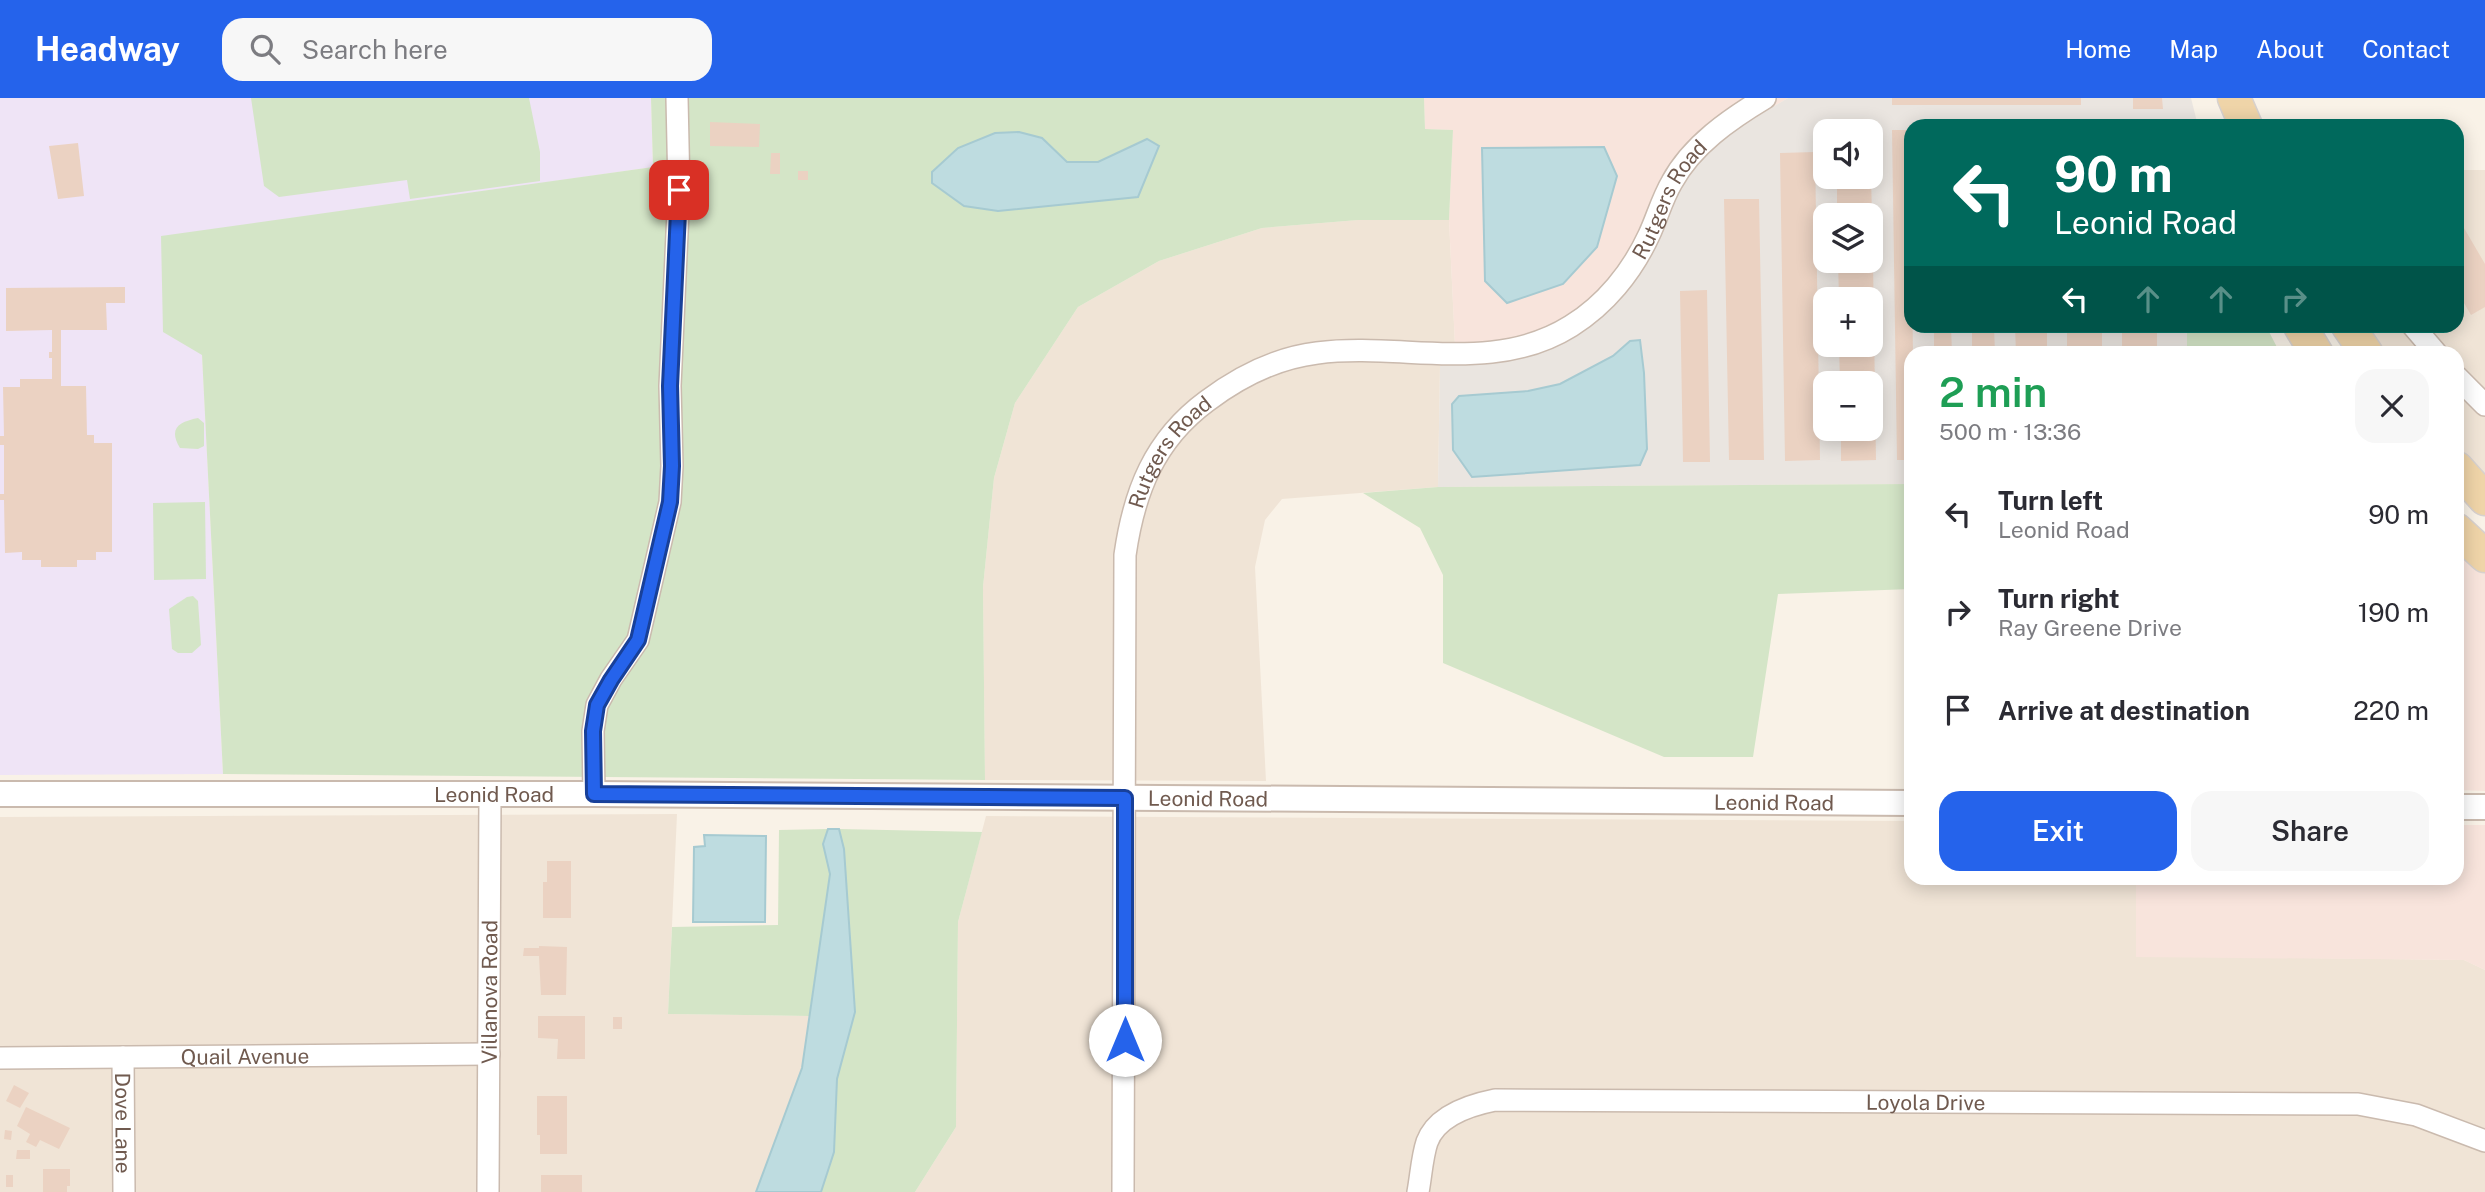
<!DOCTYPE html>
<html lang="en">
<head>
<meta charset="utf-8">
<style>
  :root { --surface:#fff; --page:#f7f7f7; --text:#2b2b33; --muted:#7c7c81; --accent:#2563eb }
  body { margin:0; font-family:"Public Sans",sans-serif; background:var(--page); color:var(--text); height:100vh; display:flex; flex-direction:column; font-size:26px; white-space:nowrap }
  * { box-sizing:border-box; margin:0 }
  p { font-size:23px; color:var(--muted) }
  .icon { flex:none; width:38px; height:38px; fill:none; stroke:currentColor; stroke-width:2; stroke-linecap:round; stroke-linejoin:round }
  .map { position:relative; flex:1; overflow:hidden }
  .drawer { position:absolute; left:1904px; top:248px; width:560px; height:539px; display:flex; flex-direction:column; background:var(--surface); border-radius:21px; box-shadow:0 4px 18px #0003 }
  .drawer>* { flex:none }
  .hud { position:absolute; left:1904px; top:21px; width:560px; height:214px; border-radius:21px; box-shadow:0 4px 18px #0003; background:#00695c; color:#fff; overflow:hidden }
  .buttons { position:absolute; left:1813px; top:21px; display:grid; gap:14px }
  .buttons a { display:grid; place-items:center; width:70px; height:70px; border-radius:14px; background:var(--surface); box-shadow:0 4px 18px #0003; font-size:35px }
  .pin { position:absolute; display:grid; place-items:center; width:60px; height:60px; color:#fff; margin:-30px; border-radius:14px; box-shadow:0 4px 10px #0006 }
  .me { position:absolute; width:77px; margin:-38px; rotate:0deg; stroke-linejoin:round; filter:drop-shadow(0 0 5px #0008) }
  .turn { display:flex; align-items:center; gap:24px; height:147px; padding:0 35px; font-size:32px }
  .turn .icon { width:91px; height:91px; stroke-width:2.5 }
  .turn b { display:block; font-size:49px; line-height:60px }
  .lanes { display:flex; align-items:center; height:66px; padding:0 35px; background:#0003; justify-content:center; gap:35px; direction:ltr }
  .lanes .off { opacity:.35 }
  .round { display:grid; place-items:center; flex:none; width:74px; height:74px; border-radius:21px; background:var(--page) }
  .head { display:flex; align-items:center; justify-content:space-between; height:119px; padding:0 35px }
  h1 { font-size:42px; font-weight:600; line-height:52px; color:#1e9e55 }
  .action { display:flex; gap:14px; margin-top:auto; padding:14px 35px }
  .action a { flex:1; height:80px; border-radius:21px; background:var(--accent); color:#fff; font-size:28px; font-weight:600; line-height:80px; text-align:center }
  .action a+a { background:var(--page); color:var(--text) }
  ul { padding:0; list-style:none }
  li { display:flex; align-items:center; gap:21px; height:98px; padding:0 35px }
  li div { flex:1 }
  li b { display:block; font-size:26px }
  li em { font-style:normal }
  header { display:flex; align-items:center; gap:42px; box-sizing:border-box; height:98px; padding:0 35px; background:var(--accent); color:#fff }
  header strong { font-size:33px }
  nav { display:flex; gap:38px; margin-inline-start:auto; font-size:24px }
  .search { width:490px; height:63px; background:var(--page); display:flex; align-items:center; gap:18px; box-sizing:border-box; padding:0 24px; border-radius:21px; color:var(--muted); font-size:26px }
  .map>svg:first-child { display:block }
  .residential { fill:#f0e4d6 }
  .commercial { fill:#f8e4dc }
  .industrial { fill:#eae5e0; fill-rule:evenodd }
  .education { fill:#efe4f6 }
  .green { fill:#d4e5c7 }
  .water { fill:#bedce0; stroke:#a6cad1; stroke-width:2 }
  .building { fill:#ebd2c2 }
  .lines { fill:none; stroke-linecap:round; stroke-linejoin:round }
  .minor-casing { stroke:#cabaae; stroke-width:24 }
  .tertiary-casing { stroke:#cabaae; stroke-width:28 }
  .primary-casing { stroke:#d7d1ce; stroke-width:35 }
  .minor { stroke:#fff; stroke-width:21 }
  .tertiary { stroke:#fff; stroke-width:24 }
  .primary { stroke:#efd4a8; stroke-width:32 }
  .route-casing { stroke:#184099; stroke-width:18 }
  .route { stroke:#2563eb; stroke-width:12 }
  .labels { text-anchor:middle; dominant-baseline:central; stroke-width:5; stroke-linejoin:round; paint-order:stroke }
  .street-label { font-size:21px; fill:#705a4f; stroke:#fdf6ed }
</style>
</head>
<body>
<header>
<strong>Headway</strong>
<div class="search"><svg class="icon" aria-label="search" viewBox="0 0 24 24"><circle cx="10" cy="10" r="6"/><path d="M15 15l6 6"/></svg>Search here</div>
<nav><a>Home</a><a>Map</a><a>About</a><a>Contact</a></nav>
</header>
<div class="map">
<svg width="2485" height="1094" viewBox="0 0 2485 1094">
  <rect width="100%" height="100%" fill="#f9f2e7"/>
  <path class="residential" d="M2457 72H2485V384L2457 355V256L2382 255 2364 228H2457Z
    M1358 122H1449L1456 268H1440L1438 389 1282 401 1265 422 1255 469 1266 683 985 682 983 489 994 380 1015 305 1078 209 1159 163 1262 130Z
    M677 716 668 916 809 918 802 970 756 1094H0V719Z
    M986 718 1911 723V780L2136 781V858L2464 862 2485 872V1094H915L956 1029 958 824Z"/>
  <path class="commercial" d="M1424 0H1788L1736 31 1661 136 1645 168 1620 202 1583 232 1546 253 1499 264 1456 268 1449 122 1453 32 1425 31Z
    M2457 448 2485 475V693L2457 692Z
    M2457 727H2485V872L2464 862 2136 859V781L2457 780Z"/>
  <path class="industrial" d="M1788 0H2191L2198 28H1911V228H2187V255L1911 256V386L1438 389 1440 268 1499 264 1546 253 1583 232 1620 202 1645 168 1678 94 1703 60 1736 31ZM1825 33H1871V79H1825ZM1825 117H1871V163H1825ZM1825 201H1871V247H1825ZM1825 285H1871V331H1825Z"/>
  <path class="education" d="M0 0H651L653 69 161 139 202 256 223 676 0 677Z"/>
  <path class="green" d="M251 0H529L540 54V83L410 101 407 82 279 99 264 88Z
    M651 0H1424L1425 31 1453 32 1449 122H1358L1262 130 1159 163 1078 209 1015 305 994 380 983 489 985 682 223 676 202 257 163 234 161 138 653 69Z
    M2187 228H2266L2280 255H2187Z
    M198 320 204 325V348L198 351 180 350C168 330 179 324 198 320Z
    M1911 386V491L1778 496 1753 659H1664L1443 565V477L1420 430 1363 395 1438 389Z
    M205 404 206 481 154 482 153 405Z
    M193 498 198 503 201 547 192 555H178L172 551 169 511 187 499Z
    M828 731 823 746 830 776 809 918 668 916 672 829 778 827 779 732Z
    M839 731 982 734 958 824 956 1029 915 1094H821L834 1054 837 981 855 914 844 751Z"/>
  <path class="water" d="M1019 34 1042 40 1067 64H1098L1147 41 1159 48 1138 99 998 113 964 108 932 85V74L958 50 995 35Z
    M1604 49 1617 78 1597 149 1563 186 1507 205 1485 183 1482 50Z
    M1640 242 1644 275 1647 351 1640 367 1472 379 1453 352 1452 306 1459 298 1528 293 1560 286 1613 258 1630 243Z
    M828 731H839L844 751 855 914 837 981 834 1054 821 1094H756L802 970 830 776 823 746Z
    M704 737 766 738 765 824H693L694 749 705 748Z"/>
  <path class="building" d="M1892 0H2081V7H1892Z
    M2133 0H2162L2163 11H2133Z
    M710 24 760 26 759 49 710 48Z
    M1892 32H1910L1913 256H1911V362H1897Z
    M78 45 84 98 58 101 49 48Z
    M1815 54 1820 362 1785 363 1780 55Z
    M771 55H780V76H770Z
    M798 73H808V82H798Z
    M1837 79H1871L1872 117H1837Z
    M1724 101H1759L1764 362H1729Z
    M2457 118 2485 166V209L2471 217 2457 193Z
    M1838 163H1873L1876 362 1841 363V331H1871V285H1840L1839 247H1871V201H1839Z
    M125 189V205H106L107 232H61V288H86L87 337H94V345H112V454H96V462H77V469H41V462H22V454L5 455 4 402H0V396H4V347H0V338H4L3 289H20V281H52V260H49V254H52V232L6 233V190Z
    M1707 192 1710 364H1683L1680 193Z
    M1934 228H1951L1952 256H1934Z
    M1972 228H1994L1995 256H1972Z
    M2015 228H2047V256H2016Z
    M2067 228H2102V256H2067Z
    M2122 228H2157V256H2122Z
    M547 763H571V820H543V784H547Z
    M539 848 567 849 566 897H541L539 858H523L524 850H539Z
    M538 918H585V961H557L558 941 538 940Z
    M613 919H622V931H613Z
    M14 987 29 995 20 1010 6 1003Z
    M537 998H567V1056H540V1037H537Z
    M26 1009 70 1030 59 1051 40 1042 36 1049 26 1044 30 1036 17 1028Z
    M5 1032 12 1033 11 1042 4 1041Z
    M17 1052H30V1061H16Z
    M43 1071H70V1088H67V1094H43Z
    M6 1077H13V1089H6Z
    M541 1077H582V1094H541Z"/>
  <g class="lines">
    <defs>
      <g id="minor">
        <path d="M2413 228 2437 256"/>
        <path d="M2457 279 2485 307"/>
        <path d="M594 696 593 633 597 607 611 581 638 542 670 404 672 368 670 288 679 92 677 0"/>
        <path id="s1" d="M123 959 124 1094"/>
        <path id="s2" d="M0 960 489 956"/>
        <path id="s3" d="M488 1094 490 696"/>
        <path id="s4" d="M1123 1094 1125 457C1134 394 1154 342 1207 303 1239 279 1276 260 1317 255 1402 244 1493 277 1571 228 1605 207 1632 174 1649 137 1657 120 1662 101 1672 84 1692 47 1730 21 1765 0"/>
        <path id="s5" d="M1418 1094C1421 1078 1422 1059 1427 1044 1437 1017 1470 1007 1495 1002L2358 1006 2416 1017 2485 1043"/>
      </g>
      <g id="tertiary">
        <path id="s6" d="M0 696H594L1911 705"/>
        <path d="M2457 709H2485"/>
      </g>
      <path id="primary" d="M2234 0 2246 28
        M2300 228 2317 256
        M2348 228 2367 256
        M2457 370 2485 401
        M2457 432 2485 458"/>
    </defs>
    <use href="#minor" class="minor-casing"/>
    <use href="#tertiary" class="tertiary-casing"/>
    <use href="#primary" class="primary-casing"/>
    <use href="#minor" class="minor"/>
    <use href="#tertiary" class="tertiary"/>
    <use href="#primary" class="primary"/>
  </g>
  <g class="lines">
    <defs>
      <path id="route" d="M679 92 670 288 672 368 670 404 638 542 611 582 597 607 593 633 594 696 1125 700V942"/>
    </defs>
    <use href="#route" class="route-casing"/>
    <use href="#route" class="route"/>
  </g>
  <g class="labels">
    <g class="street-label">
      <text stroke="none"><textPath href="#s4" startOffset="1360">Rutgers Road</textPath></text>
      <text stroke="none"><textPath href="#s4" startOffset="752">Rutgers Road</textPath></text>
      <text stroke="none"><textPath href="#s6" startOffset="494">Leonid Road</textPath></text>
      <text stroke="none"><textPath href="#s6" startOffset="1208">Leonid Road</textPath></text>
      <text stroke="none"><textPath href="#s6" startOffset="1774">Leonid Road</textPath></text>
      <text stroke="none"><textPath href="#s3" startOffset="200">Villanova Road</textPath></text>
      <text stroke="none"><textPath href="#s2" startOffset="245">Quail Avenue</textPath></text>
      <text stroke="none"><textPath href="#s5" startOffset="565">Loyola Drive</textPath></text>
      <text stroke="none"><textPath href="#s1" startOffset="66">Dove Lane</textPath></text>
    </g>
  </g>
</svg>
<div class="buttons">
<a><svg class="icon" aria-label="sound" viewBox="0 0 24 24"><path d="M4 9h4l5-4v14l-5-4H4zM17 9q2 3 0 6"/></svg></a>
<a><svg class="icon" aria-label="layers" viewBox="0 0 24 24"><path d="M12 4l9 5-9 5-9-5zM3 14l9 5 9-5"/></svg></a>
<a>+</a>
<a>−</a>
</div>
<div class="pin" style="left:679px;top:92px;background:#d93025"><svg class="icon" aria-label="arrive" viewBox="0 0 24 24"><path d="M6 21V4h12l-3 4 3 4H6"/></svg></div>
<svg class="me" style="left:1125px;top:942px" viewBox="-20 -20 40 40"><circle r="19" fill="#fff"/><path d="M0-13L10 11 0 6-10 11z" fill="#2563eb"/></svg>
<div class="hud">
<div class="turn"><svg class="icon" aria-label="left" viewBox="0 0 24 24"><path d="M17 20v-9H6M10 6l-5 5 5 5"/></svg><div><b>90 m</b>Leonid Road</div></div>
<div class="lanes"><svg class="icon" aria-label="left" viewBox="0 0 24 24"><path d="M17 20v-9H6M10 6l-5 5 5 5"/></svg><svg class="icon off" aria-label="ahead" viewBox="0 0 24 24"><path d="M12 20V5M6 11l6-6 6 6"/></svg><svg class="icon off" aria-label="ahead" viewBox="0 0 24 24"><path d="M12 20V5M6 11l6-6 6 6"/></svg><svg class="icon off" aria-label="right" viewBox="0 0 24 24"><path d="M7 20v-9h11M14 6l5 5-5 5"/></svg></div>
</div>
<section class="drawer">
<div class="head"><div><h1>2 min</h1><p>500 m · 13:36</p></div><a class="round"><svg class="icon" aria-label="close" viewBox="0 0 24 24"><path d="M6 6l12 12M18 6L6 18"/></svg></a></div>
<ul>
<li><svg class="icon" aria-label="left" viewBox="0 0 24 24"><path d="M17 20v-9H6M10 6l-5 5 5 5"/></svg><div><b>Turn left</b><p>Leonid Road</p></div><em>90 m</em></li>
<li><svg class="icon" aria-label="right" viewBox="0 0 24 24"><path d="M7 20v-9h11M14 6l5 5-5 5"/></svg><div><b>Turn right</b><p>Ray Greene Drive</p></div><em>190 m</em></li>
<li><svg class="icon" aria-label="arrive" viewBox="0 0 24 24"><path d="M6 21V4h12l-3 4 3 4H6"/></svg><div><b>Arrive at destination</b></div><em>220 m</em></li>
</ul>
<div class="action"><a>Exit</a><a>Share</a></div>
</section>
</div>
</body>
</html>
